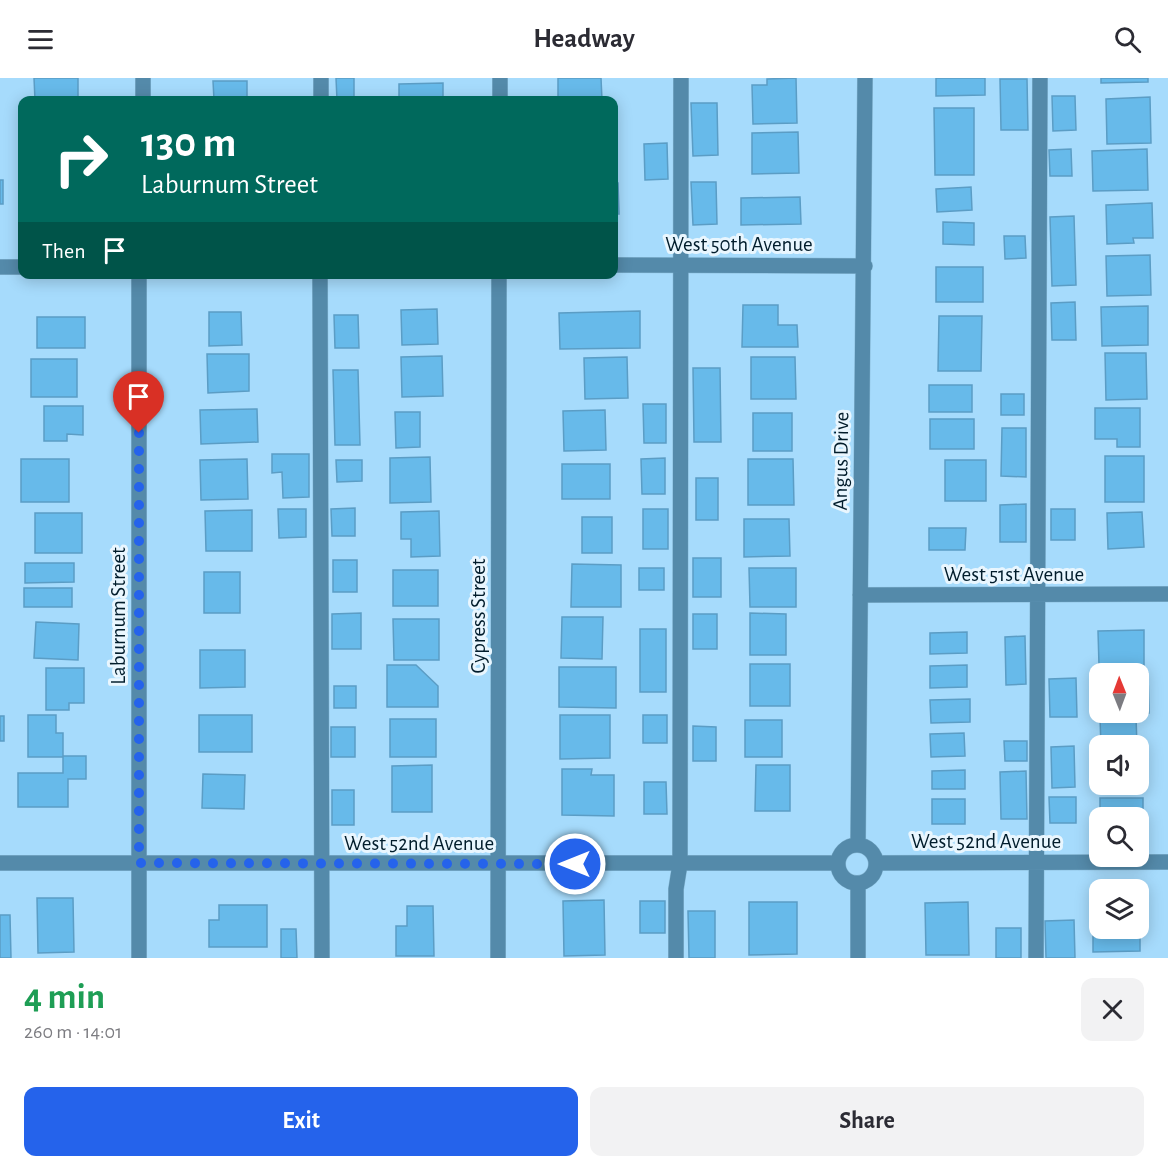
<!DOCTYPE html>
<html lang="en">
<head>
<meta charset="utf-8">
<style>
  :root { --surface:#fff; --page:#f2f2f3; --text:#2b2b33; --muted:#7c7c81; --accent:#2563eb }
  body { margin:0; font-family:"Alegreya Sans",sans-serif; background:var(--page); color:var(--text); height:100vh; display:flex; flex-direction:column; font-size:22px; white-space:nowrap }
  * { box-sizing:border-box; margin:0 }
  p { font-size:20px; color:var(--muted) }
  .icon { flex:none; width:33px; height:33px; fill:none; stroke:currentColor; stroke-width:2; stroke-linecap:round; stroke-linejoin:round }
  .map { position:relative; height:880px; overflow:hidden }
  .panel { display:flex; flex-direction:column; background:var(--surface); flex:1 }
  .panel>* { flex:none }
  .top-card { position:absolute; left:18px; top:18px; width:600px; height:183px; border-radius:12px; box-shadow:0 3px 15px #0003; background:#00695c; color:#fff; overflow:hidden }
  .needle { width:39px; rotate:359deg }
  .fabs { position:absolute; left:1089px; top:585px; display:grid; gap:12px }
  .fabs a { display:grid; place-items:center; width:60px; height:60px; border-radius:12px; background:var(--surface); box-shadow:0 3px 15px #0003; font-size:30px }
  .pin { position:absolute; display:grid; place-items:center; width:51px; height:51px; color:#fff; margin:-62px -26px; border-radius:50% 50% 50% 0; rotate:-45deg; box-shadow:0 0 6px #0007 }
  .pin .icon { rotate:45deg }
  .me { position:absolute; width:66px; margin:-33px; rotate:270deg; stroke-linejoin:round; filter:drop-shadow(0 0 4px #0008) }
  .turn { display:flex; align-items:center; gap:21px; height:126px; padding:0 24px; font-size:27px }
  .turn .icon { width:78px; height:78px; stroke-width:2.5 }
  .turn b { display:block; font-size:42px; line-height:51px }
  .then { display:flex; align-items:center; height:57px; padding:0 24px; background:#0003; gap:12px; font-size:22px }
  .round { display:grid; place-items:center; flex:none; width:63px; height:63px; border-radius:12px; background:var(--page) }
  .summary { display:flex; align-items:center; justify-content:space-between; height:102px; padding:0 24px }
  h1 { font-size:36px; font-weight:600; line-height:45px; color:#1e9e55 }
  .button { display:flex; gap:12px; margin-top:auto; padding:12px 24px }
  .button a { flex:1; height:69px; border-radius:12px; background:var(--accent); color:#fff; font-size:24px; font-weight:600; line-height:69px; text-align:center }
  .button a+a { background:var(--page); color:var(--text) }
  header { display:flex; justify-content:space-between; align-items:center; height:78px; padding:0 24px; background:var(--surface); font-size:27px; font-weight:600 }
  .map>svg:first-child { display:block }
  .building { fill:#67baea; stroke:#5b9dc5; stroke-width:1.5 }
  .lines { fill:none; stroke-linecap:round; stroke-linejoin:round }
  .minor-casing { stroke:#88b9d6; stroke-width:16 }
  .minor { stroke:#548aaa; stroke-width:15 }
  .route { stroke:#2563eb; stroke-width:10; stroke-dasharray:0 18 }
  .labels { text-anchor:middle; dominant-baseline:central; stroke-width:6; stroke-linejoin:round; paint-order:stroke }
  .street-label { font-size:21px; fill:#011c2b; stroke:#e9f6fe }
</style>
</head>
<body>
<header><svg class="icon" aria-label="menu" viewBox="0 0 24 24"><path d="M4 6h16M4 12h16M4 18h16"/></svg>Headway<svg class="icon" aria-label="search" viewBox="0 0 24 24"><circle cx="10" cy="10" r="6"/><path d="M15 15l6 6"/></svg></header>
<div class="map">
<svg width="1168" height="880" viewBox="0 0 1168 880">
  <rect width="100%" height="100%" fill="#a6dbfc"/>
  <path class="building" d="M34 0H78V22H35Z
    M336 0H354V22H337Z
    M558 0H601L602 22H558Z
    M796 0 797 45 753 46 752 7H767V1Z
    M936 0H985V17L936 18Z
    M1101 0H1148V4L1101 5Z
    M1000 1H1027L1028 52H1001Z
    M213 3H247V22H214Z
    M443 5V22H399V6Z
    M1052 18H1075L1076 52 1053 53Z
    M1150 19 1151 65 1107 66 1106 21Z
    M691 25H717L718 77 693 78Z
    M934 30H974V97H935Z
    M614 53H616L617 91 614 92Z
    M798 54 799 95 752 96V55Z
    M667 65 668 101 645 102 644 66Z
    M1071 71 1072 98H1050L1049 72Z
    M1147 71 1148 112 1093 113 1092 73Z
    M0 102H3V126H0Z
    M691 104H716L717 146 693 147Z
    M614 105H618L619 136H614Z
    M971 109 972 132 937 134 936 111Z
    M800 119 801 146 741 147V120Z
    M1152 125 1153 160H1133L1134 165 1107 166 1106 127Z
    M1074 138 1076 207 1052 208 1050 139Z
    M943 144 974 145V167L943 166Z
    M1004 158H1025L1026 180 1005 181Z
    M1150 177 1151 217 1107 218 1106 178Z
    M936 189H983V224H936Z
    M1075 224 1076 262H1052L1051 225Z
    M743 227H778V247H797L798 269H742Z
    M1148 228V267L1102 268 1101 229Z
    M437 231 438 266 402 267 401 232Z
    M640 233V270L560 271 559 235Z
    M209 234H241L242 267 209 268Z
    M334 237H358L359 270H335Z
    M939 238H982L981 293H938Z
    M37 239H85V270H37Z
    M1105 275H1146L1147 321 1106 322Z
    M207 276H249V313L208 315Z
    M442 278 443 318 402 319 401 279Z
    M627 279 628 320 585 321 584 280Z
    M751 279H795L796 321H751Z
    M31 281H77V319H31Z
    M693 290H720L721 364H694Z
    M333 292H358L360 367H335Z
    M929 307H972V334H929Z
    M1001 316H1024V337H1001Z
    M643 326H666V365H644Z
    M44 328H83V357L67 356V363H44Z
    M1095 330H1140V369H1117V361H1095Z
    M257 331 258 364 201 366 200 332Z
    M605 332 606 372 564 373 563 333Z
    M395 334H420V369L396 370Z
    M753 335H792V373H753Z
    M930 341H974V371H930Z
    M1002 350H1026V399L1001 398Z
    M272 376H309V419L283 420 282 394 272 395Z
    M1105 378H1144V424H1105Z
    M430 379 431 424 390 425V380Z
    M665 380V416H642L641 381Z
    M21 381H69V424H21Z
    M247 381 248 421 201 422 200 382Z
    M748 381H793L794 427H748Z
    M336 382H362V403L337 404Z
    M945 382H986V423H945Z
    M562 386H610V421H562Z
    M696 400H718V442H696Z
    M1026 426V464H1000V427Z
    M355 430V458H332L331 431Z
    M278 431H306V459L279 460Z
    M643 431H668V471H643Z
    M1051 431H1075V462H1051Z
    M252 432V473H206L205 433Z
    M439 433 440 478 411 479V461H401V434Z
    M1142 434 1144 469 1108 471 1107 435Z
    M35 435H82V475H35Z
    M582 439H612V475H582Z
    M744 441H789L790 478 744 479Z
    M929 450H966L965 472H929Z
    M693 480H721V519H693Z
    M333 482H357V514H333Z
    M25 485H74V504L25 505Z
    M572 486 621 487V529H571Z
    M639 490H664V512H639Z
    M749 490H796V529H750Z
    M393 492H438V528H393Z
    M204 494H240V535H204Z
    M24 510H72V529H24Z
    M361 535V571H332V536Z
    M750 535 786 536V577H750Z
    M693 536H717V571H693Z
    M562 539H603L602 581 561 580Z
    M393 541H439V582H394Z
    M36 544 79 546 78 582 34 580Z
    M640 551H666V614H640Z
    M1144 552V587H1099L1098 553Z
    M967 554V575L930 576V555Z
    M1025 558 1026 606 1006 607 1005 559Z
    M200 572H245V609L200 610Z
    M750 586H790V628H750Z
    M387 587H416L438 608V629H387Z
    M967 587V609L930 610V588Z
    M559 589H616V630L559 629Z
    M46 590H84V625H69V632H46Z
    M1148 595 1149 635 1099 636 1098 596H1100V634H1138V596H1134Z
    M1076 600 1077 639H1050L1049 601Z
    M334 608H356V630H334Z
    M970 621V644L931 645 930 622Z
    M28 637H56V655H63V679H28Z
    M199 637H252V674H199Z
    M560 637H610V680L560 681Z
    M643 637H667V665H643Z
    M0 638H4V663H0Z
    M1136 639 1137 668H1101L1100 640Z
    M390 641H436V679H390Z
    M745 642H782V679H745Z
    M693 648 716 649V683H693Z
    M331 649H355V679H331Z
    M964 655 965 678 931 679 930 656Z
    M1004 663H1027V683H1005Z
    M1074 668 1075 709 1052 710 1051 669Z
    M63 678H86V701H68V729H18V695H63Z
    M432 687V734H392V688Z
    M756 687H790V733H755Z
    M1138 688H1142L1143 714 1103 715V706H1138Z
    M562 691H592L591 697H614V738L562 737Z
    M965 692V711H932V693Z
    M1026 693 1027 741H1001L1000 694Z
    M203 696 245 697 244 731 202 730Z
    M644 704H666L667 736H644Z
    M332 712H354V747H332Z
    M1049 719H1076V745H1050Z
    M1100 720H1143V748H1138V740H1100Z
    M932 721H965V746H932Z
    M37 820H73L74 874 38 875Z
    M604 822 605 877 564 878 563 823Z
    M640 823H665V855H640Z
    M749 824H797V876L749 877Z
    M968 824 969 877H926L925 825Z
    M219 827H267V869H209V842H219Z
    M407 828H433L434 878H396V848H407Z
    M1093 829H1100V850H1138L1140 829V873L1093 874Z
    M688 833H715V880H689Z
    M0 837H10L11 880H0Z
    M1074 842 1075 880H1046L1045 843Z
    M996 850H1021V880H996Z
    M281 851H296L297 880H281Z"/>
  <g class="lines">
    <defs>
      <path id="minor" d="M143 22V0
        M321 22V0
        M500 22V0
        M614 187 865 188
        M0 189H22
        M320 196 322 880
        M860 517 1168 516
        M838 786a19 19 0 1 1 38 0a19 19 0 1 1-38 0Z
        M858 767 865 0
        M0 785H838
        M877 785 1168 784
        M139 880V196
        M498 880 499 196
        M676 880V811L680 786 681 0
        M858 880V806
        M1036 880 1040 0"/>
    </defs>
    <use href="#minor" class="minor-casing"/>
    <use href="#minor" class="minor"/>
  </g>
  <g class="lines">
    <path class="route" d="M139 355V785L575 786"/>
  </g>
  <g class="labels">
    <g class="street-label">
      <text x="739" y="166">West 50th Avenue</text>
      <text transform="translate(841 383) rotate(-89)">Angus Drive</text>
      <text x="1014" y="496">West 51st Avenue</text>
      <text transform="translate(118 538) rotate(-90)">Laburnum Street</text>
      <text transform="translate(478 538) rotate(-90)">Cypress Street</text>
      <text x="986" y="763">West 52nd Avenue</text>
      <text x="419" y="765">West 52nd Avenue</text>
    </g>
  </g>
</svg>
<div class="fabs">
<a><svg class="needle" viewBox="-14 -14 28 28"><path d="M0-13l5 13h-10z" fill="#e53935"/><path d="M0 13l5-13h-10z" fill="#7c7c81"/></svg></a>
<a><svg class="icon" aria-label="sound" viewBox="0 0 24 24"><path d="M4 9h4l5-4v14l-5-4H4zM17 9q2 3 0 6"/></svg></a>
<a><svg class="icon" aria-label="search" viewBox="0 0 24 24"><circle cx="10" cy="10" r="6"/><path d="M15 15l6 6"/></svg></a>
<a><svg class="icon" aria-label="layers" viewBox="0 0 24 24"><path d="M12 4l9 5-9 5-9-5zM3 14l9 5 9-5"/></svg></a>
</div>
<div class="pin" style="left:139px;top:355px;background:#d93025"><svg class="icon" aria-label="arrive" viewBox="0 0 24 24"><path d="M6 21V4h12l-3 4 3 4H6"/></svg></div>
<svg class="me" style="left:575px;top:786px" viewBox="-20 -20 40 40"><circle r="17" fill="#2563eb" stroke="#fff" stroke-width="3"/><path d="M0-11L8 9 0 5-8 9z" fill="#fff"/></svg>
<div class="top-card">
<div class="turn"><svg class="icon" aria-label="right" viewBox="0 0 24 24"><path d="M7 20v-9h11M14 6l5 5-5 5"/></svg><div><b>130 m</b>Laburnum Street</div></div>
<div class="then">Then<svg class="icon" aria-label="arrive" viewBox="0 0 24 24"><path d="M6 21V4h12l-3 4 3 4H6"/></svg></div>
</div>
</div>
<section class="panel">
<div class="summary"><div><h1>4 min</h1><p>260 m · 14:01</p></div><a class="round"><svg class="icon" aria-label="close" viewBox="0 0 24 24"><path d="M6 6l12 12M18 6L6 18"/></svg></a></div>
<div class="button"><a>Exit</a><a>Share</a></div>
</section>
</body>
</html>
